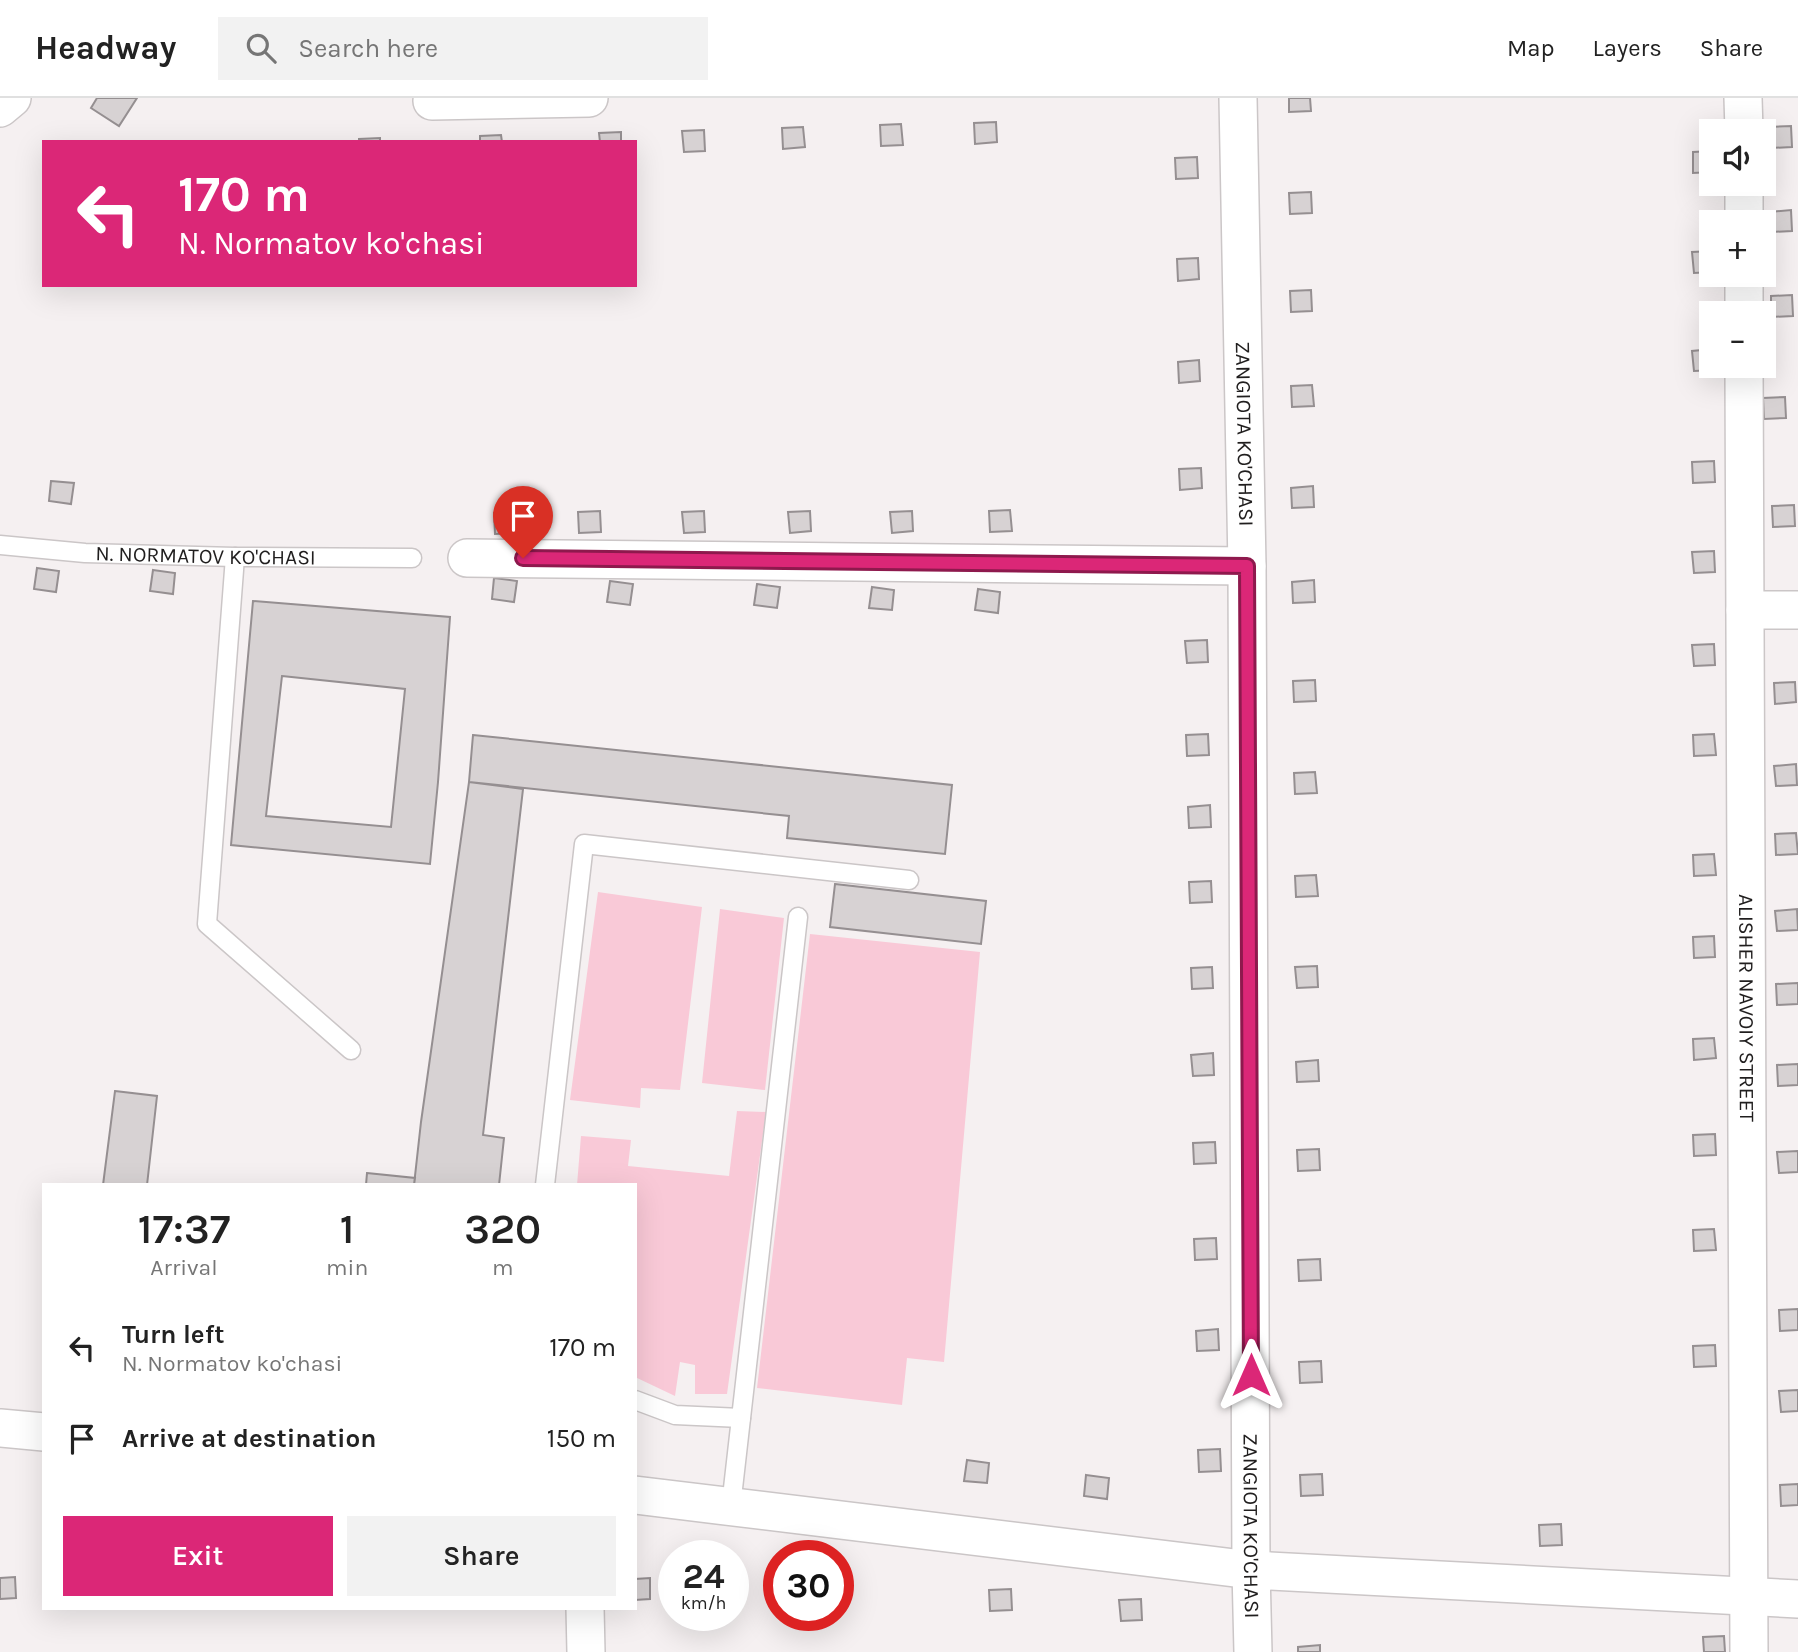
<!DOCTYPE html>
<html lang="en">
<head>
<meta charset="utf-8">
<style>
  :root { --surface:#fff; --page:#f2f2f2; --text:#222; --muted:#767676; --line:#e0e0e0; --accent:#db2777 }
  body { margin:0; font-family:Karla,sans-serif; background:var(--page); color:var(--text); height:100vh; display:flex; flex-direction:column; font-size:26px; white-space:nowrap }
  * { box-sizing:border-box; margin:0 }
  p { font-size:23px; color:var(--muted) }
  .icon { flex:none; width:38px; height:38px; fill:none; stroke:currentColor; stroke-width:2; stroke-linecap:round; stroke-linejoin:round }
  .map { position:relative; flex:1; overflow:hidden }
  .drawer { position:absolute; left:42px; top:1085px; width:595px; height:427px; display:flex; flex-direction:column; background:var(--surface); border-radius:0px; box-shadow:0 7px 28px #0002 }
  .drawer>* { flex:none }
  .banner { position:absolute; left:42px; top:42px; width:595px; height:147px; border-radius:0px; box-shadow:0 7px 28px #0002; background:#db2777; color:#fff; overflow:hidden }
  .controls { position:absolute; left:1699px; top:21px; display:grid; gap:14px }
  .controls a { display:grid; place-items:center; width:77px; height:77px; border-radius:0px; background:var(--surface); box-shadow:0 7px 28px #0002; font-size:35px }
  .speed { position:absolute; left:658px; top:1442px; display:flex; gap:14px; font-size:35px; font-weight:700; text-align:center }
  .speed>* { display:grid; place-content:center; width:91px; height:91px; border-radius:50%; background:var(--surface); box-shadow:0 7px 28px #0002; line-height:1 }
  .speed small { font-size:18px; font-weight:400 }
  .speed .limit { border:10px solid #d22; background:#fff; color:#111 }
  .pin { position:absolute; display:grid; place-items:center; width:60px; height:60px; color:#fff; margin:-72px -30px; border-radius:50% 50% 50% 0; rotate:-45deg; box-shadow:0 0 7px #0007 }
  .pin .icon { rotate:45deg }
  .me { position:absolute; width:77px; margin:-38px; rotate:0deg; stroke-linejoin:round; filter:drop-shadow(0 0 5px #0008) }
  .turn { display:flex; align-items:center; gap:24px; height:147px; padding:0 21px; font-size:32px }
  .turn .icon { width:91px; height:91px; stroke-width:2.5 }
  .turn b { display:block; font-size:49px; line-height:60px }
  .eta { display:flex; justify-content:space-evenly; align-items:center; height:119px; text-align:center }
  .eta b { font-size:42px; font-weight:600; line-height:49px }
  .button { display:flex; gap:14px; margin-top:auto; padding:14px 21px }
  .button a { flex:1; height:80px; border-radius:0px; background:var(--accent); color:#fff; font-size:28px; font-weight:600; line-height:80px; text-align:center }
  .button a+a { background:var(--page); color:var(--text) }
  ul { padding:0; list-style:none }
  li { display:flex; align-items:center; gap:21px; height:91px; padding:0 21px }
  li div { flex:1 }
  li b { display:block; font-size:26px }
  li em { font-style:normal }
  header { display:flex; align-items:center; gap:42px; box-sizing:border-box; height:98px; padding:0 35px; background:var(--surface); border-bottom:2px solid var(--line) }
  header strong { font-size:33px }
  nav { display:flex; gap:38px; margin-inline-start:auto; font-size:24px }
  .search { width:490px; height:63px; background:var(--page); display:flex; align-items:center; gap:18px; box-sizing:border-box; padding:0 24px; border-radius:0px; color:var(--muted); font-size:26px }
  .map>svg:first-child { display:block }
  .green { fill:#f9c9d7 }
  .building { fill:#d7d2d3; stroke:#958f91; stroke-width:2; fill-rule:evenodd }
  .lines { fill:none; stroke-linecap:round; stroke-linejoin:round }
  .lane-casing { stroke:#cbc6c7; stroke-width:21 }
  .street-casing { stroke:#cbc6c7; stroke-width:40 }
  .lane { stroke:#fff; stroke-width:18 }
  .street { stroke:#fff; stroke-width:37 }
  .route-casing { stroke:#8e194d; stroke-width:18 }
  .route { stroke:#db2777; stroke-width:12 }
  .labels { text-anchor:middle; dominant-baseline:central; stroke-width:6; stroke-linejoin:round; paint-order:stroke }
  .street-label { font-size:21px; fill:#201e1e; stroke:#fff }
</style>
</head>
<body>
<header>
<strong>Headway</strong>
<div class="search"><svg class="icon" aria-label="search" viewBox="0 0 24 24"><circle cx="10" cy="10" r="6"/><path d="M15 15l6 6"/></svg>Search here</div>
<nav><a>Map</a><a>Layers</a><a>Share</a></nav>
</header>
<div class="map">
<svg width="1798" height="1554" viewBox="0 0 1798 1554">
  <rect width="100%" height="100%" fill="#f5f0f1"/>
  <path class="green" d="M598 794 702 809 680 992 641 990 640 1010 570 1002Z
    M720 811 784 820 765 992 702 985Z
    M810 836 980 854 944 1264 907 1260 902 1307 757 1290Z
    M737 1013 766 1014 727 1296H695V1267L680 1264 675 1298 635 1279V1087H577L581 1038 631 1042 628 1068 729 1078Z"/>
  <path class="building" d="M97 0H137L119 28 91 10Z
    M1289 0H1310L1311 13 1289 14Z
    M996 24 997 44 975 46 974 25Z
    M901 26 903 47 881 48 880 27Z
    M1791 28 1792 49 1770 50 1769 29Z
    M803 29 805 49 783 51 782 30Z
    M704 32 705 53 684 54 682 33Z
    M621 34V44H600L599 35Z
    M501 37 502 44H480V38Z
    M380 40V44H359V41Z
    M1712 53V74L1693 75V54Z
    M1197 59 1198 80 1176 81 1175 60Z
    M1311 94 1312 115 1290 116 1289 95Z
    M1791 112 1792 133 1771 134 1769 114Z
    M1712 153V174L1694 175 1692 154Z
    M1198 160 1199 181 1178 183 1177 161Z
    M1311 192 1312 213 1291 214 1290 193Z
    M1792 197 1793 218 1771 219V198Z
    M1712 251V268H1715V272L1694 273 1692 253Z
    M1199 262 1200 283 1179 285 1178 264Z
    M1312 287 1314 308 1292 309 1291 288Z
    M1785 299 1786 320 1764 321 1763 300Z
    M1714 363 1715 384 1693 385 1692 364Z
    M1201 370 1202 390 1180 392 1179 371Z
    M51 383 74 385 71 406 49 403Z
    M1313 388 1314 409 1292 410 1291 390Z
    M1794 407 1795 428 1773 429 1772 408Z
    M1010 412 1012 433 990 434 989 413Z
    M516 413 517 435 495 436 494 415Z
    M600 413 601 434 579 435 578 414Z
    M704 413 705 434 684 435 682 414Z
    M810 413 811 433 790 435 788 414Z
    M912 413 913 433 892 435 890 414Z
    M1714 453 1715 474 1694 475 1692 454Z
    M37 470 59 473 56 494 34 491Z
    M153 472 175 475 173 496 150 493Z
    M494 480 517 483 514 504 492 501Z
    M1314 482 1315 504 1293 505 1292 484Z
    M610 483 633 486 630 507 607 504Z
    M757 486 780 489 777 510 754 507Z
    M872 489 894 492 892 512 869 510Z
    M978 491 1000 494 998 515 975 512Z
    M253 503 450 519 438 684 430 766 231 747ZM282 578 405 591 391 729 266 718Z
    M1207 542 1208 564 1187 565 1185 543Z
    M1714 546 1715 567 1694 568 1692 547Z
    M1315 582 1316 603 1294 604 1293 583Z
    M1795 584 1796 604 1775 606 1774 585Z
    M1208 636 1209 657 1187 658 1186 637Z
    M1714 636 1716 657 1694 658 1693 637Z
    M473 637 952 687 945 756 787 740 789 718 469 684Z
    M1796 666 1797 687 1776 688 1774 668Z
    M1315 674 1317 695 1295 696 1294 675Z
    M469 684 523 691 483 1037 504 1040 499 1087H414L421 1024Z
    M1210 707 1211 729 1189 730 1188 709Z
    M1796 735 1798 756 1776 757 1775 736Z
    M1714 756 1716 777 1694 778 1693 757Z
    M1316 777 1318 798 1296 799 1295 778Z
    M1211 783 1212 804 1190 805 1189 784Z
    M835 786 986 803 981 846 830 829Z
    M1797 811 1798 832 1777 833 1775 813Z
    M1714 838 1715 859 1694 860 1693 839Z
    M1317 868 1318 889 1297 890 1295 869Z
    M1212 869 1213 890 1192 891 1191 870Z
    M1798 885V906L1777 907 1776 886Z
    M1714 940 1716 960 1694 962 1693 941Z
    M1213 955 1214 977 1193 978 1191 957Z
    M1318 962 1319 983 1297 984 1296 964Z
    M1798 966V987L1778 988 1777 967Z
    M115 993 157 998 147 1087H103Z
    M1715 1036 1716 1057 1694 1058 1693 1037Z
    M1215 1044 1216 1065 1194 1066 1193 1045Z
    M1319 1051 1320 1072 1298 1073 1297 1052Z
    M1798 1053V1074L1779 1075 1777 1054Z
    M367 1075 415 1080 414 1087H366Z
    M1714 1131 1716 1152 1694 1153 1693 1132Z
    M1216 1140 1217 1161 1195 1162 1194 1141Z
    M1320 1161 1321 1182 1299 1183 1298 1162Z
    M1798 1211V1232L1780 1233 1779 1212Z
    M1218 1231 1219 1252 1197 1253 1196 1233Z
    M1715 1247 1716 1268 1694 1269 1693 1248Z
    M1321 1263 1322 1284 1300 1285 1299 1264Z
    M1798 1292V1313L1781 1314 1779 1293Z
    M1220 1351 1221 1373 1199 1374 1198 1352Z
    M967 1362 989 1365 987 1385 964 1383Z
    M1322 1376 1323 1397 1301 1398 1300 1377Z
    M1086 1377 1109 1380 1107 1401 1084 1398Z
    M1798 1386V1407L1781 1408 1780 1387Z
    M1561 1426 1562 1447 1540 1448 1539 1427Z
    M15 1479 16 1500 0 1501V1480Z
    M650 1480V1501L635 1502V1481Z
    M1011 1491 1012 1512 990 1513 989 1492Z
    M1141 1501 1142 1522 1121 1523 1119 1502Z
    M1724 1538 1725 1554H1704L1703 1539Z
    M1320 1547V1554H1298V1549Z"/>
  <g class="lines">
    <defs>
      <g id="lane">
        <path id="s1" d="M0 447 85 455 235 459 412 460"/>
        <path d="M235 459 207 826 351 952"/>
        <path d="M545 1087 584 746 909 782"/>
        <path d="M635 1302 675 1317 741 1320"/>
        <path d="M731 1408 798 819"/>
      </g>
      <g id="street">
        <path id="s2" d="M1238 0 1247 468 1251 1472 1253 1554"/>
        <path d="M1743 0 1744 33"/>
        <path d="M432 3 589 0"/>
        <path d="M0 10 12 0"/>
        <path d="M1744 86V124"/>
        <path d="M1744 177V215"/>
        <path id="s3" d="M1744 268 1749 1554"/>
        <path d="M467 460 1247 468"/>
        <path d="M1745 512H1798"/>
        <path d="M0 1330 44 1334"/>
        <path d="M635 1397 1251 1472 1798 1501"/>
        <path d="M585 1510 586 1554"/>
      </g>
    </defs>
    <use href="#lane" class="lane-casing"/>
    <use href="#street" class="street-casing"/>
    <use href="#lane" class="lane"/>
    <use href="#street" class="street"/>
  </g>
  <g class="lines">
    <defs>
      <path id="route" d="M523 460 1247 468 1251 1277"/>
    </defs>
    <use href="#route" class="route-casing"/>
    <use href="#route" class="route"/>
  </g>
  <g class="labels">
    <g class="street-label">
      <text stroke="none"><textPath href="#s2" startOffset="336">ZANGIOTA KO'CHASI</textPath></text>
      <text stroke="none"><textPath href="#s1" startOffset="206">N. NORMATOV KO'CHASI</textPath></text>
      <text stroke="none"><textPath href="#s3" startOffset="642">ALISHER NAVOIY STREET</textPath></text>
      <text stroke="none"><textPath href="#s2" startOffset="1428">ZANGIOTA KO'CHASI</textPath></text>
    </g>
  </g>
</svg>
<div class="controls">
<a><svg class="icon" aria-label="sound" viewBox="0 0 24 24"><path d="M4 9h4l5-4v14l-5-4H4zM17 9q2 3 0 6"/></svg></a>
<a>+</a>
<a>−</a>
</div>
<div class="speed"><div>24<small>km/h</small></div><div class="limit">30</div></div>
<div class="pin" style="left:523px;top:460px;background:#d93025"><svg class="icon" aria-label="arrive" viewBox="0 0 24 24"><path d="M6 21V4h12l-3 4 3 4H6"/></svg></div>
<svg class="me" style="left:1251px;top:1277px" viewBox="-20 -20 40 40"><path d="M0-17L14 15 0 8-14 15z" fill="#db2777" stroke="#fff" stroke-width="4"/></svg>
<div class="banner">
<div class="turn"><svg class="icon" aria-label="left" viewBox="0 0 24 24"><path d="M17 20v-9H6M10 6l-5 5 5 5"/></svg><div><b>170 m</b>N. Normatov ko'chasi</div></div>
</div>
<section class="drawer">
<div class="eta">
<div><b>17:37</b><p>Arrival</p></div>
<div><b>1</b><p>min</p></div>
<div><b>320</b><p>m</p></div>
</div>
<ul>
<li><svg class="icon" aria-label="left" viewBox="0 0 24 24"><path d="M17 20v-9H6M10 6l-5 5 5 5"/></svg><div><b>Turn left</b><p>N. Normatov ko'chasi</p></div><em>170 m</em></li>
<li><svg class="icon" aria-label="arrive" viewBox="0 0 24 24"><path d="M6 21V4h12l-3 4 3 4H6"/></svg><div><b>Arrive at destination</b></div><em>150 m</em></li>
</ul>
<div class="button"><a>Exit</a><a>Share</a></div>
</section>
</div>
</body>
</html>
